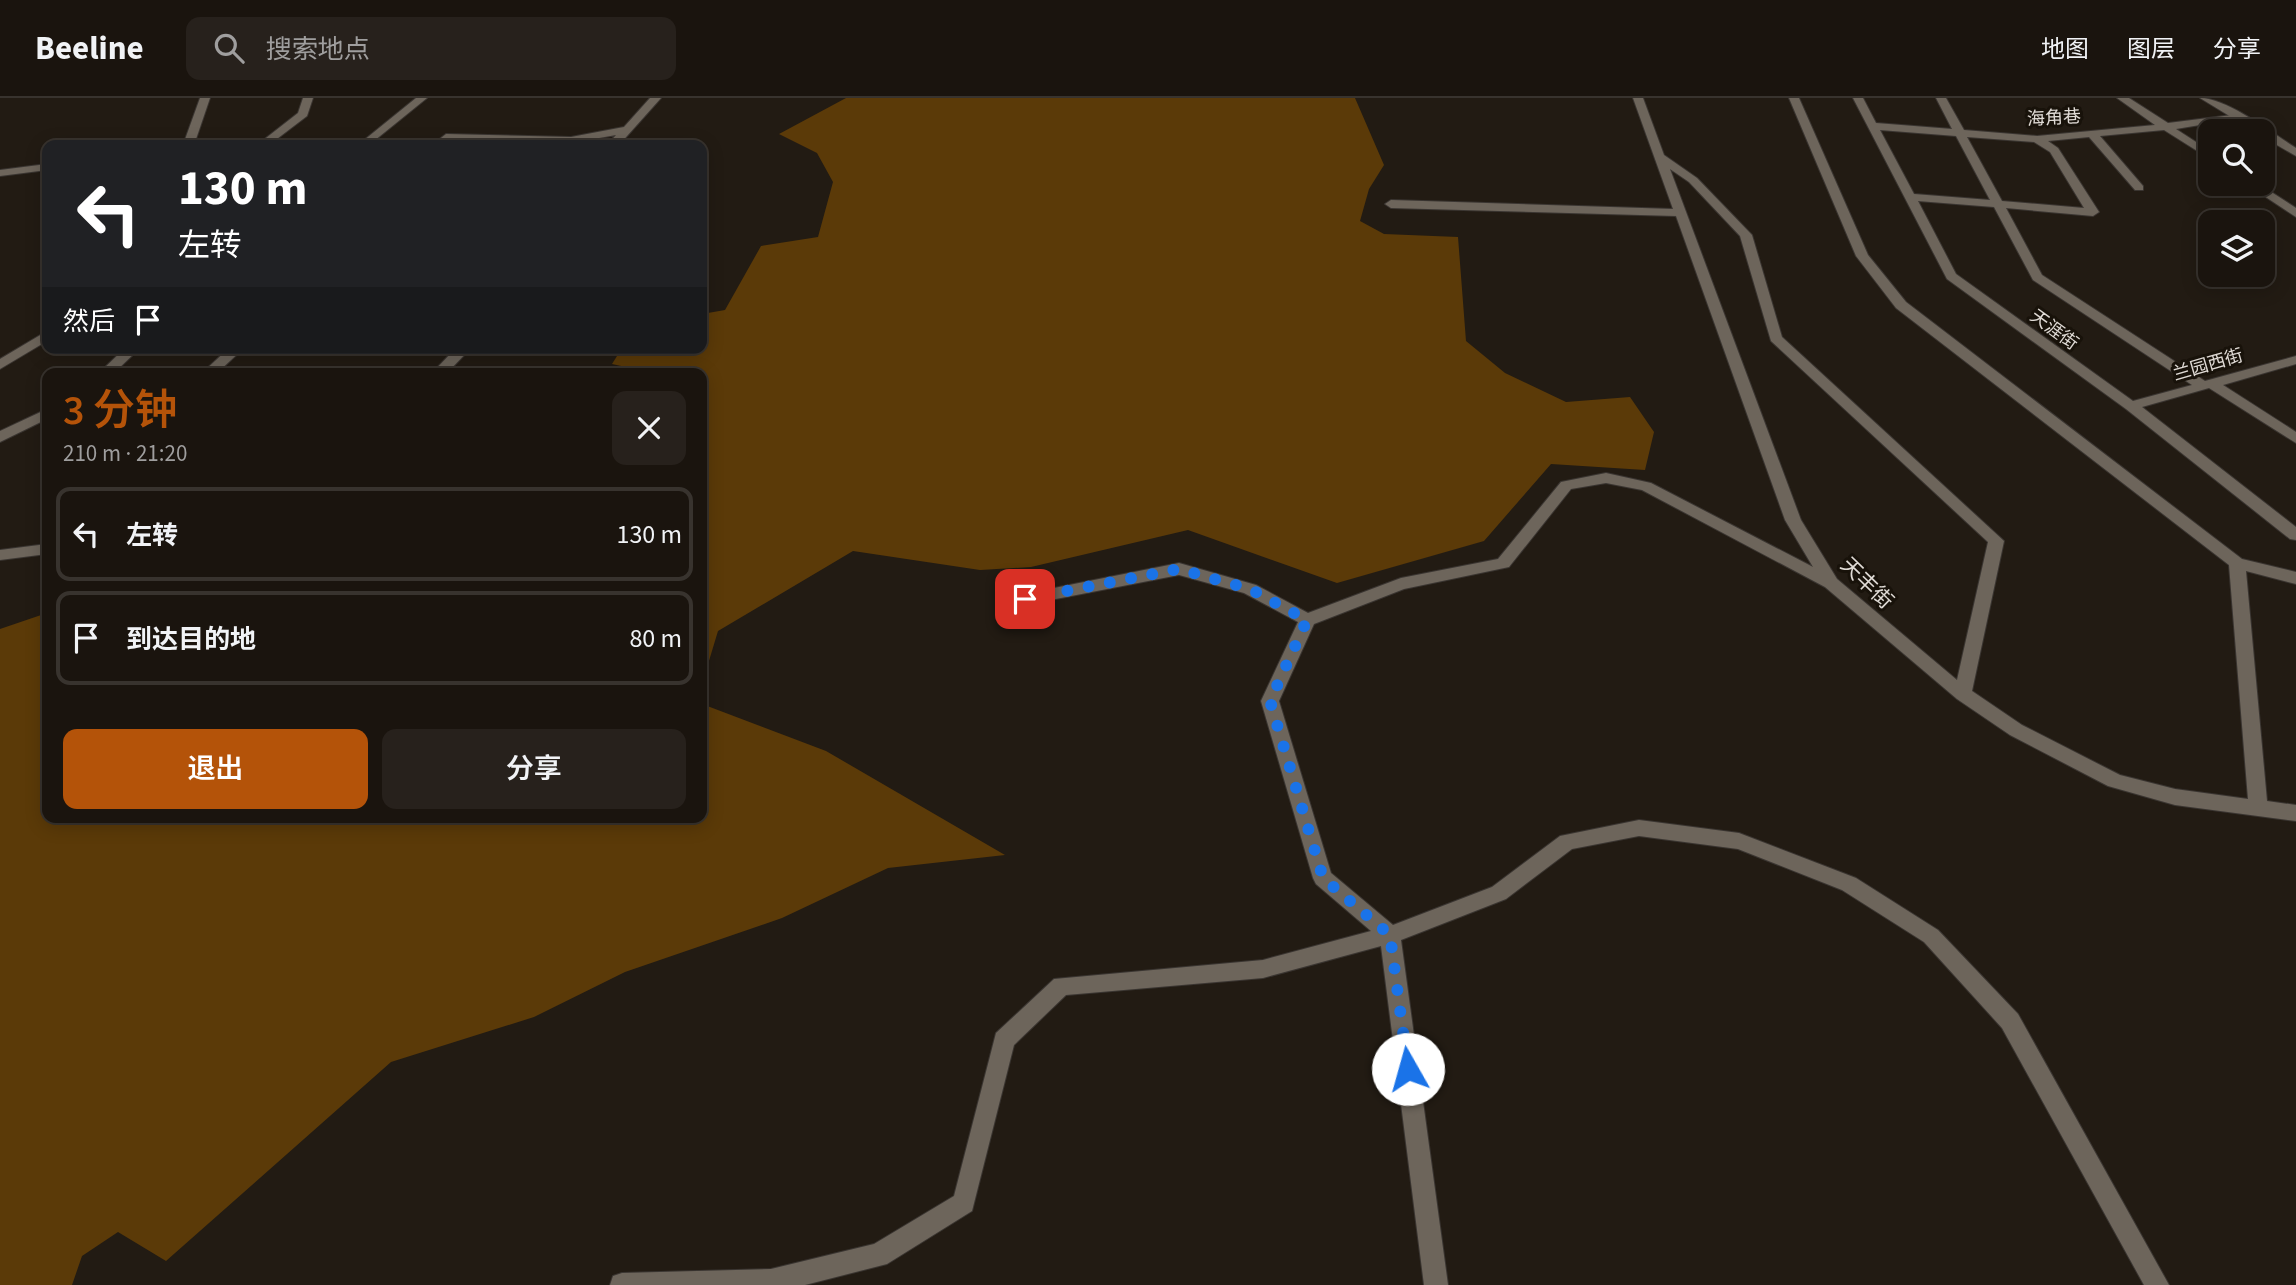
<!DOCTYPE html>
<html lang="zh">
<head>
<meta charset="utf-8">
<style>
  :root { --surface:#1a140e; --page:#27211c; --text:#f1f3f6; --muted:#9f9e9e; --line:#38332e; --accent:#b45309 }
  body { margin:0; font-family:"Source Sans 3","Noto Sans SC",sans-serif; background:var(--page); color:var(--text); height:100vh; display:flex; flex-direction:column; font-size:26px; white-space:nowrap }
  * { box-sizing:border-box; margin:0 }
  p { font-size:23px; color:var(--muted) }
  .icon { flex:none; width:38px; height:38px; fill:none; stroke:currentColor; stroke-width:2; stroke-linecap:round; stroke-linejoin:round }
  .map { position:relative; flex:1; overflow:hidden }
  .details { position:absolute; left:42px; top:270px; width:665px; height:455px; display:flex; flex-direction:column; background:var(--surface); border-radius:14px; box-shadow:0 4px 18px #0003,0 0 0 2px var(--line) }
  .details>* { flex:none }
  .top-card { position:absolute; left:42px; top:42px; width:665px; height:214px; border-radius:14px; box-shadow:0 4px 18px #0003,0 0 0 2px var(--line); background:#202124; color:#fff; overflow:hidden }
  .tools { position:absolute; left:2198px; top:21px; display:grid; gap:14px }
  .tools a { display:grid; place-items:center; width:77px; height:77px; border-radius:14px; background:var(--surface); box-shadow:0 4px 18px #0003,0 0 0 2px var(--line); font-size:35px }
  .pin { position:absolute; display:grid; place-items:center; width:60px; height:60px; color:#fff; margin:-30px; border-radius:14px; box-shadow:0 4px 10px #0006 }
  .me { position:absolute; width:77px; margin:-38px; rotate:353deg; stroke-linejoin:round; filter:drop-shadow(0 0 5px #0008) }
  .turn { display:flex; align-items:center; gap:24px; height:147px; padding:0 21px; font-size:32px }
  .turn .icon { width:91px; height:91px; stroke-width:2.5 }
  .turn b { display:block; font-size:49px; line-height:60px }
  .then { display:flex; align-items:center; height:66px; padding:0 21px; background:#0003; gap:14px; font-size:26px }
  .round { display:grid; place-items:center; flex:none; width:74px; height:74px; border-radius:14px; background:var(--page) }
  .overview { display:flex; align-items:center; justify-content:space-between; height:119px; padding:0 21px }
  h1 { font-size:42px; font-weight:600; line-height:52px; color:var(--accent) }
  .primary-button { display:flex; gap:14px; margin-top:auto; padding:14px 21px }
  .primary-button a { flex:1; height:80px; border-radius:14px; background:var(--accent); color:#fff; font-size:28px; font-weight:600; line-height:80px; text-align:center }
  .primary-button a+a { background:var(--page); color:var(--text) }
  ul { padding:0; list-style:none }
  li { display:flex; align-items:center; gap:21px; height:94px; margin:0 14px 10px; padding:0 7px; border:4px solid var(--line); border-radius:14px }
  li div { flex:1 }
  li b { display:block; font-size:26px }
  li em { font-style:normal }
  header { display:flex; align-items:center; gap:42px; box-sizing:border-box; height:98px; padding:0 35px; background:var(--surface); border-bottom:2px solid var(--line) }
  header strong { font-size:33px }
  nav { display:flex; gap:38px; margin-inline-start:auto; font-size:24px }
  .search { width:490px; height:63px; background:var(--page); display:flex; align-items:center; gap:18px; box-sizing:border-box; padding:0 24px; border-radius:14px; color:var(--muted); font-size:26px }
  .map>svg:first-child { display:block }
  .forest { fill:#5b3a08 }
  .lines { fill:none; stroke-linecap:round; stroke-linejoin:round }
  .minor-casing { stroke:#3a3531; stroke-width:2 }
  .tertiary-casing { stroke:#3a3531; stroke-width:2 }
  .minor { fill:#6d655b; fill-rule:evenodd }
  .tertiary { fill:#6d655b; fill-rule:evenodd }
  .route { stroke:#1a73e8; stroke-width:12; stroke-dasharray:0 21.6 }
  .labels { text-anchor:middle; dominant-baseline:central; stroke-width:6; stroke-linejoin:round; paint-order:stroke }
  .far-street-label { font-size:18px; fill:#e0dbd6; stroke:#18120a }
  .street-label { font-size:21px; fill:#e0dbd6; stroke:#18120a }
</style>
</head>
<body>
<header>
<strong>Beeline</strong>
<div class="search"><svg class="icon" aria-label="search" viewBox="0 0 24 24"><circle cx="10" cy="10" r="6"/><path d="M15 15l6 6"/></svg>搜索地点</div>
<nav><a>地图</a><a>图层</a><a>分享</a></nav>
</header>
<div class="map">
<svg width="2296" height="1187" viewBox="0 0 2296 1187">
  <rect width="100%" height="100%" fill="#221b13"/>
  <path class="forest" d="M846 0H1355L1384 67 1369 91 1360 123 1384 136 1458 139 1466 243 1505 275 1566 304 1630 299 1654 334 1645 372 1551 366 1484 443 1337 485 1188 432 1031 469 980 472 853 453 718 533 702 586V275H653L612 266 622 250H702V216L725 212 761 148 818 139 833 84 817 55 779 36Z
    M47 515V719H702V606L826 653 1005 757 888 770 782 820 625 874 534 919 391 964 166 1163 118 1134 82 1158 72 1187H0V531Z"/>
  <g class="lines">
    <defs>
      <path id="minor" d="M200 0H210L194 47H183Z
        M303 0H313L307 18 269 47H257L298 15Z
        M416 0H427L369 47H358Z
        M650 0H661L619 47H607L616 37 571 45 449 42 444 47H432L446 36 571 39 624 29Z
        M1633 0H1643L1664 57 1697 80 1752 137 1782 239 2004 443 1972 593 2022 627 2120 677 2175 691 2248 701 2229 467 1896 210 1856 158 1789 0H1799L1868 157 1906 204 2242 461 2296 474V486L2246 473 2267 703 2296 707V723L2175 707 2108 688 2010 637 1957 601 1825 489 1642 392 1606 385 1571 391 1509 469 1404 491 1314 526 1279 603 1331 775 1393 827 1492 789 1560 738 1639 722 1739 735 1856 780 1938 832 2018 916 2169 1187H2144L2002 930 1924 844 1842 792 1738 751 1639 738 1572 751 1506 801 1401 842 1448 1187H1424L1381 848 1263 880 1066 897 1014 947 972 1113 887 1166 805 1187H610L613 1178 622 1175 771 1171 874 1146 954 1098 996 935 1054 881 1263 862 1371 833 1316 786 1313 780 1261 603 1298 524 1244 495 1179 477 1025 507 1017 501 1019 497 1179 465 1256 487 1308 515 1401 480 1498 461 1561 384 1606 375 1651 385 1813 469 1785 422 1676 118 1391 110 1385 106 1391 102 1673 111ZM1670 71 1689 84 1740 138 1771 243 1988 444 1957 582 1837 481 1801 422Z
        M1853 0H1863L1876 25 1952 31 1936 0H1946L1964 32 2037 38 2155 27 2117 0H2129L2168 25 2240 16V20L2236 21 2176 31 2210 53V61L2164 32 2100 38 2143 88V92H2135L2089 39 2048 43 2058 50 2099 114 2093 118 2006 110 2042 177 2205 283 2296 258V266L2223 287 2296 334V345L2209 290 2142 309 2296 429V442L2290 441 2126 311 1947 181ZM1880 32 1956 38 1990 102 1914 96ZM1967 39 2034 44 2050 54 2084 110 2002 103ZM1918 103 1994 109 2033 182 2192 287 2133 303 1956 176Z
        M47 66V72L0 78V72Z
        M2246 86H2259L2296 110V119Z
        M47 233V243L0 271V261Z
        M125 250H140L114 275H99Z
        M229 250H244L217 275H202Z
        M456 250H471L447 275H432Z
        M47 311V321L0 344V333Z
        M47 446V456L0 462V452Z"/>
      <path id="tertiary" d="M2200 0C2227 0 2272 35 2296 50V58L2263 39V33H2254Z"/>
    </defs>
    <use href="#minor" class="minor-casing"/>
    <use href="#tertiary" class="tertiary-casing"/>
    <use href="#minor" class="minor"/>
    <use href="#tertiary" class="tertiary"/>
  </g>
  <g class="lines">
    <path class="route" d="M1025 501 1179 471 1250 491 1307 522 1270 603 1323 780 1390 837 1408 971"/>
  </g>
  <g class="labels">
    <g class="far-street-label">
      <text transform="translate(2054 20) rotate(-3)">海角巷</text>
      <text transform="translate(2054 232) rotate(36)">天涯街</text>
      <text transform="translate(2208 267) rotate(-16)">兰园西街</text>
    </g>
    <g class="street-label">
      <text transform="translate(1867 485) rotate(44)">天丰街</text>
    </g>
  </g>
</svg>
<div class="tools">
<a><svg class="icon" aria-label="search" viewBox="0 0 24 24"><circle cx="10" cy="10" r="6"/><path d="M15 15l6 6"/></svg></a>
<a><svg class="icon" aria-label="layers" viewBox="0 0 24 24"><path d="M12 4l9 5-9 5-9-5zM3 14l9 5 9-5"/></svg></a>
</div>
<div class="pin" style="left:1025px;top:501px;background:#d93025"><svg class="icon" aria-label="arrive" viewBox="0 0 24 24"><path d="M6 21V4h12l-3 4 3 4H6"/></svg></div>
<svg class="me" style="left:1408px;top:971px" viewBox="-20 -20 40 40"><circle r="19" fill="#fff"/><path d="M0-13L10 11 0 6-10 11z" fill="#1a73e8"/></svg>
<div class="top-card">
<div class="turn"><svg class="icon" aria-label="left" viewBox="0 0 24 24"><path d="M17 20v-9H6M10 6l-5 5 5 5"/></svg><div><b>130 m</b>左转</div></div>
<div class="then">然后<svg class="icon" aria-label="arrive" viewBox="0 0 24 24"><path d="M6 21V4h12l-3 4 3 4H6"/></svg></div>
</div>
<section class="details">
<div class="overview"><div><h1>3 分钟</h1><p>210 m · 21:20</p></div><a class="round"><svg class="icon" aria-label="close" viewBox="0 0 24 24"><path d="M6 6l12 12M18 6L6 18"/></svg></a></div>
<ul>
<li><svg class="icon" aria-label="left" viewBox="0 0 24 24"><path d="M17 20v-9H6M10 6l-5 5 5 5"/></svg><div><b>左转</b></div><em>130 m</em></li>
<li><svg class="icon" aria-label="arrive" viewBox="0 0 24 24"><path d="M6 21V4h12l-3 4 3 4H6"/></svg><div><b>到达目的地</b></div><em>80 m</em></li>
</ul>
<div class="primary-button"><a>退出</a><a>分享</a></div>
</section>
</div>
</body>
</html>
